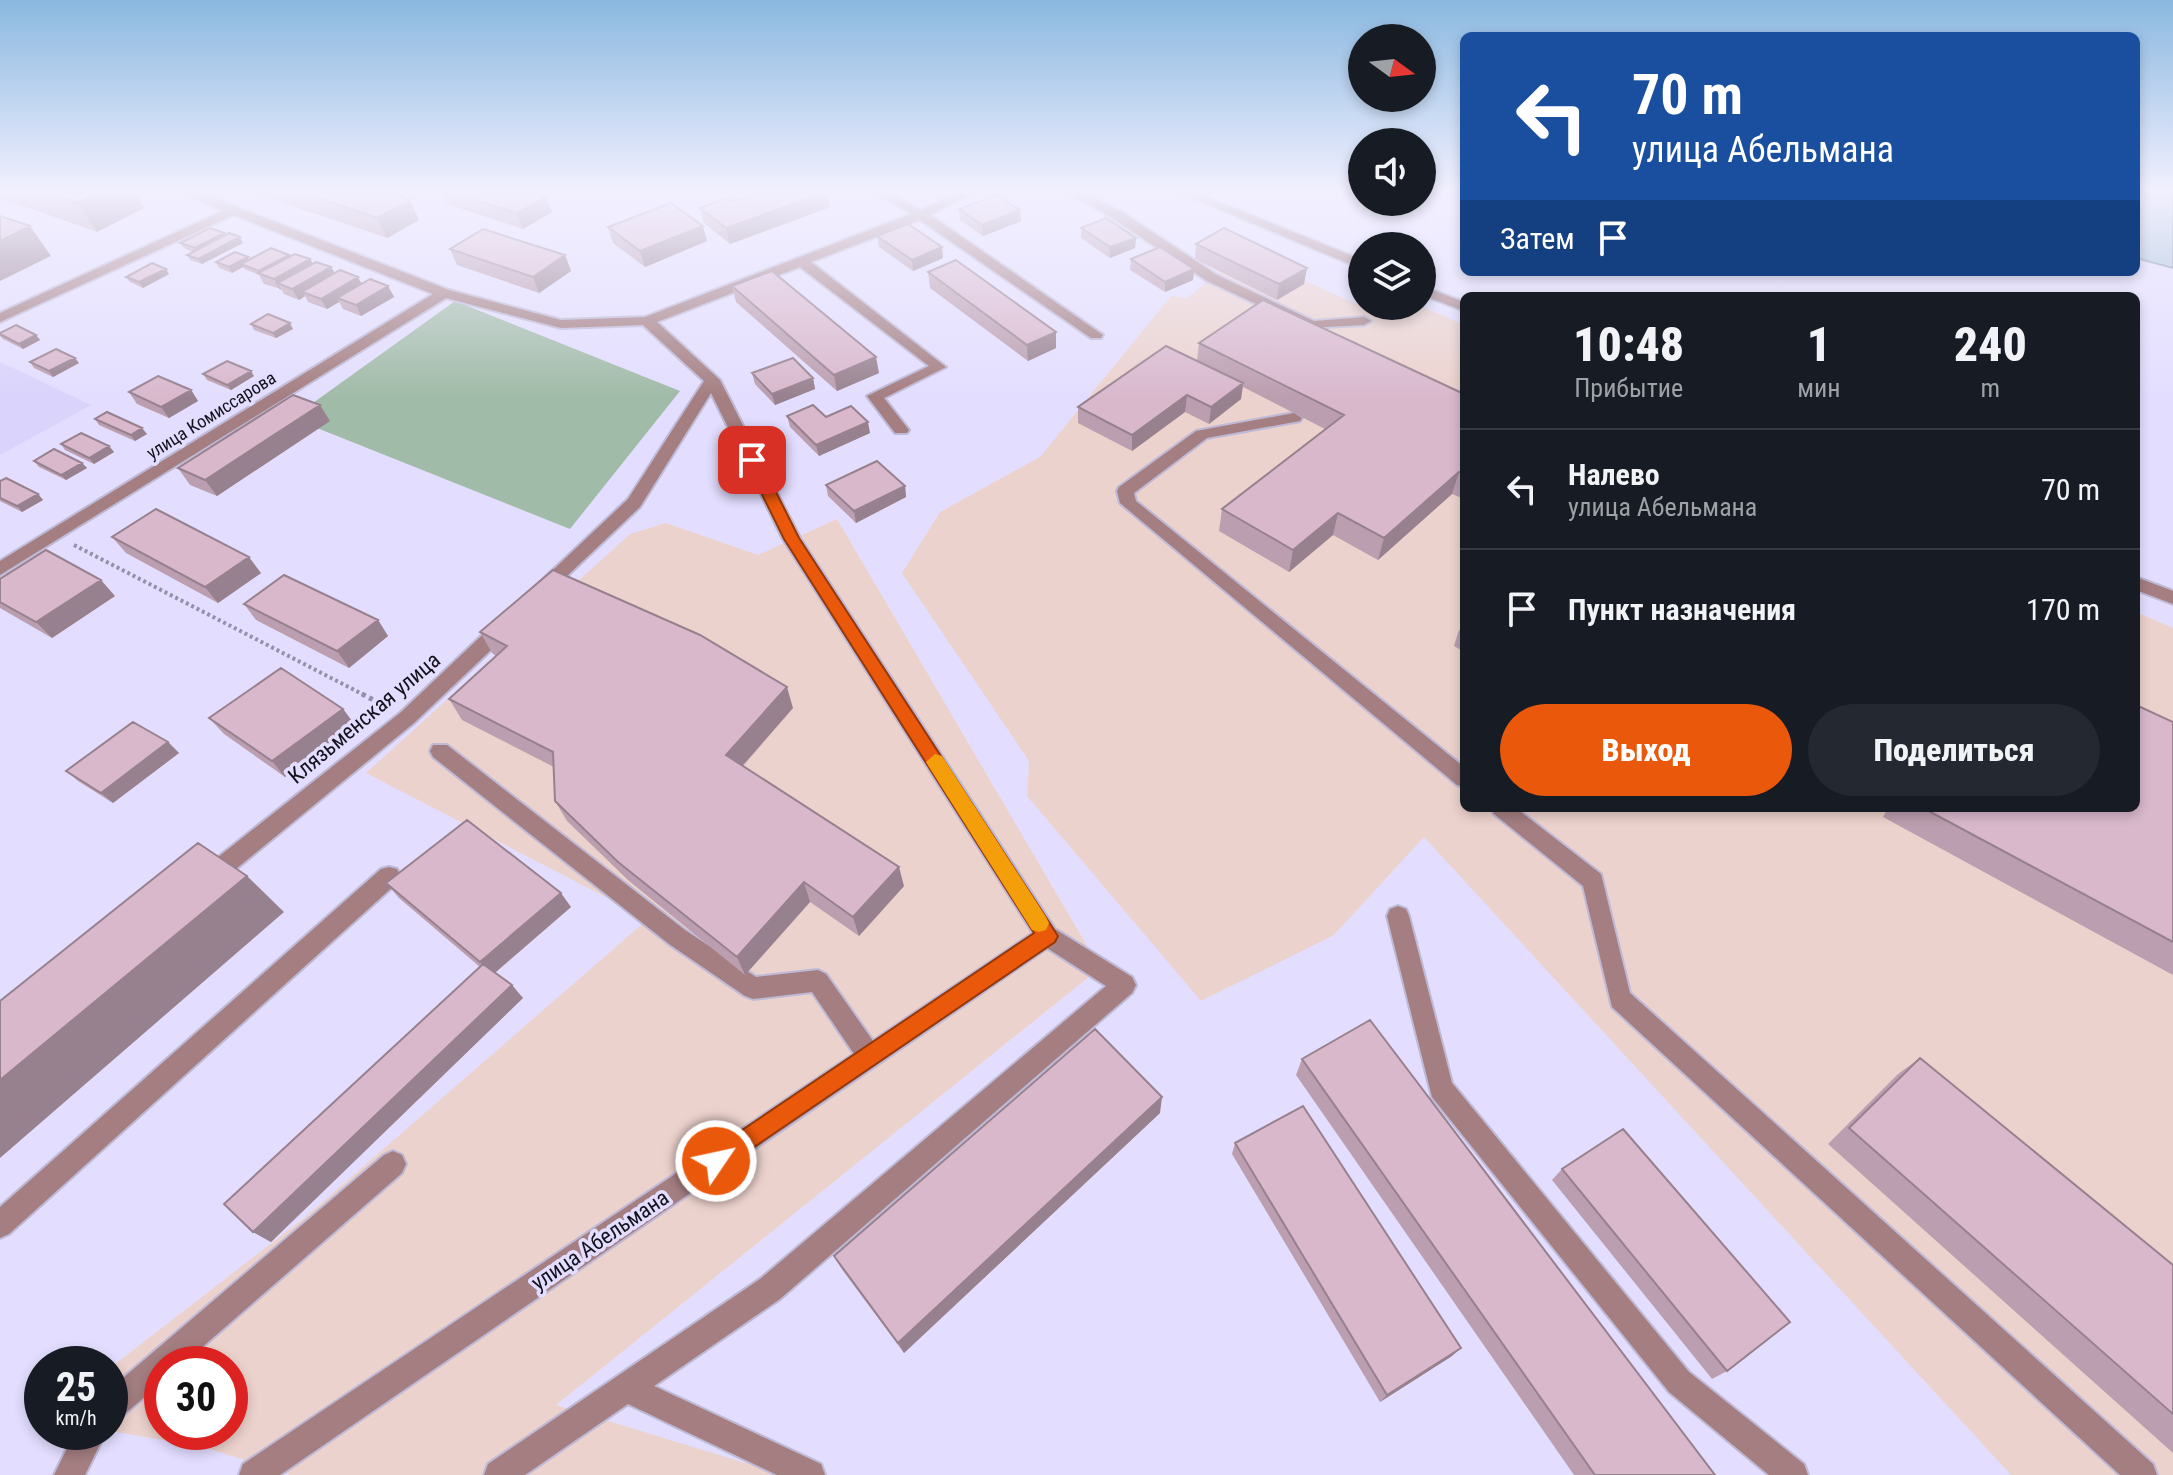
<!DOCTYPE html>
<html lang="ru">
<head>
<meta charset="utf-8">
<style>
  :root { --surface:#171b24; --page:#242831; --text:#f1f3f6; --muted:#9ea1a6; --line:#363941; --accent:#ea580c }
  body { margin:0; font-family:"Roboto Condensed",sans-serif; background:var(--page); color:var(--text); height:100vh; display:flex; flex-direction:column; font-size:30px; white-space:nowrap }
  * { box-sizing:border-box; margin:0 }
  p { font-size:26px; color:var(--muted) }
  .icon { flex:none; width:44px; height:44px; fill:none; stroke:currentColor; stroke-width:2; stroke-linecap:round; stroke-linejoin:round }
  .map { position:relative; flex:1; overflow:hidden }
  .details { position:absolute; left:1460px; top:292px; width:680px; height:520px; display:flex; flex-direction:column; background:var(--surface); border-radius:12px; box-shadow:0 4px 12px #0003 }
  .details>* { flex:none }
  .banner { position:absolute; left:1460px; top:32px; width:680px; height:244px; border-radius:12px; box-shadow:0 4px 12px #0003; background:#1a4fa0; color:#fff; overflow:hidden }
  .needle { width:52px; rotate:105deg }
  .buttons { position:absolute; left:1348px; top:24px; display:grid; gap:16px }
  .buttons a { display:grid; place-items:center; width:88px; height:88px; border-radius:50%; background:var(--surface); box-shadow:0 4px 12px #0003; font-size:40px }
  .speed { position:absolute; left:24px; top:1346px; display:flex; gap:16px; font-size:40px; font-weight:700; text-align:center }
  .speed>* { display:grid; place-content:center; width:104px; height:104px; border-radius:50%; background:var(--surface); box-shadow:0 4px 12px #0003; line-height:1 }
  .speed small { font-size:20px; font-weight:400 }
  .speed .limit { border:12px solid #d22; background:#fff; color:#111 }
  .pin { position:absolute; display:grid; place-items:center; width:68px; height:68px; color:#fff; margin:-34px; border-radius:16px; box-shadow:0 4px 12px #0006 }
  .me { position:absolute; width:88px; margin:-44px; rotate:56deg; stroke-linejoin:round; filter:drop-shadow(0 0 6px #0008) }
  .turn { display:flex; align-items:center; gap:28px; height:168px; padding:0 40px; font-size:36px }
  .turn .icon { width:104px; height:104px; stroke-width:2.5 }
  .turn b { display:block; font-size:56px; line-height:68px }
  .then { display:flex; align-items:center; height:76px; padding:0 40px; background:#0003; gap:16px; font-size:30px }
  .eta { display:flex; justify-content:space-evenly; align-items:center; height:136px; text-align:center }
  .eta b { font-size:48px; font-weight:800; line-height:56px }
  .primary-button { display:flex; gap:16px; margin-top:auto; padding:16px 40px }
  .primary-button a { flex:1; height:92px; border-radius:48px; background:var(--accent); color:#fff; font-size:32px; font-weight:800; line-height:92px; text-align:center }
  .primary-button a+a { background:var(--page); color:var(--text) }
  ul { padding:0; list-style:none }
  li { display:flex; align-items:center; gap:24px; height:120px; padding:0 40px; border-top:2px solid var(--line) }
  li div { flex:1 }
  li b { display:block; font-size:30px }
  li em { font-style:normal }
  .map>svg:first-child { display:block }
  .built { fill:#dad3fb }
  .industrial { fill:#ecd2cd; fill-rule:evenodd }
  .green { fill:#a0bba7 }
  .water { fill:#9ebed3; stroke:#758a9c; stroke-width:2 }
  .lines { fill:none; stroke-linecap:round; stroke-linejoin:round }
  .minor-casing { stroke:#beb9d6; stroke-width:4 }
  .path-far1 { stroke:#9591a9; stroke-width:4; stroke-dasharray:3 3; stroke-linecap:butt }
  .path { stroke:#9591a9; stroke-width:5; stroke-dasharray:4 4; stroke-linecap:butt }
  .minor { fill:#a47e81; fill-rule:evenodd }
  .wall { fill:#bb9eaf }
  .shaded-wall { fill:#98818f }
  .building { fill:#d9b8cc; stroke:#98818f; stroke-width:2 }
  .route { fill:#ea580c; stroke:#983908; stroke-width:2 }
  .slow { fill:#f59e0b }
  .labels { text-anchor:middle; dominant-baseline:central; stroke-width:7; stroke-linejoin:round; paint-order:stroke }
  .far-street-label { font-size:18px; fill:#14121d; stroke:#e3deff }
  .street-label { font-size:22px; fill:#14121d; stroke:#e3deff }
</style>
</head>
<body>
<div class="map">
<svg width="2173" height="1475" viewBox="0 0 2173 1475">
  <rect width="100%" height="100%" fill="#e3deff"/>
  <path class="built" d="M0 362 91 405 0 455Z"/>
  <path class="industrial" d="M1234 248 1371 311 1378 306H1421L1464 325V808H2136V612L2173 628V1475H2011L1424 837 1334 935 1201 1001 1027 796 1029 761 902 573 940 512 1040 457 1171 296 1187 298 1219 272 1206 265Z
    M837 519 1100 968 556 1405 784 1475H291L204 1447 110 1431V1368L304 1218 648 919 366 773 630 534 666 523 758 555ZM162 1364H230V1432H162Z"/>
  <path class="green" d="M455 301 680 391 570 529 292 418Z"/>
  <path class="water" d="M2136 192H2173V268L2136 258Z"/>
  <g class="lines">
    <defs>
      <path id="minor" d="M181 192H198L449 290 561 320 645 317 911 214 875 192H890L921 210 960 192H975L930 215 1103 335 1101 338H1091L920 220 811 262 946 367 884 398 909 430 907 433H895L867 396 929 366 800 267 657 322 720 380 800 538 1055 929 1132 977 1136 985 1132 993 780 1299 654 1386 821 1464 825 1475H777L628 1404 525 1475H484L488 1464 760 1279 1106 986 1047 948 280 1475H239L243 1464 854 1054 812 992 753 999 745 996 669 944 433 757 430 751 433 745H447L685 930 756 977 818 970 826 974 873 1041 1033 933 783 539 711 393 640 507 548 594H536L533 590 536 586 628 499 704 381 643 325 561 328 446 298 0 575V561L433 294 234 215 0 322V313L223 211Z
        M1067 192H1082L1122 212 1217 275 1314 321 1364 317 1371 321 1364 325 1307 328 1207 281 1112 218Z
        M1178 192H1194L1362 260V269Z
        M1422 286 1464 302V311L1422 295Z
        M1294 413 1302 418 1300 421 1207 438 1134 493 1136 501 1464 767V787L1457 785 1120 503 1117 491 1119 487 1196 431Z
        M2136 577 2173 591V604L2136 590Z
        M504 619 511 621 513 626 511 631 414 723 214 887 206 889 198 887 195 880 198 873 400 713 497 621Z
        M1491 808H1516L1601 874 1630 993 2153 1464 2157 1475H2120L1612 1007 1583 886 1494 814Z
        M389 867 397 869 400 876 397 883 9 1234 0 1238V1207L381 869Z
        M1398 906 1406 909 1409 916 1452 1083 1689 1372 1804 1464 1808 1475H1769L1669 1392 1432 1097 1387 916 1390 909Z
        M393 1151 402 1155 406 1164 402 1173 183 1364H162V1382L120 1418 110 1423V1389L384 1155Z
        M75 1432H106L85 1475H54Z"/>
    </defs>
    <use href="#minor" class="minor-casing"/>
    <path class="path-far1" d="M74 545 366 696"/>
    <path class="path" d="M362 694 385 706"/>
    <use href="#minor" class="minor"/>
  </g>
  <path class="wall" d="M0 192H134L144 208 97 232 0 198Z
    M251 192H385L419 220 387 238Z
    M441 192H532L552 212 523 229 447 204Z
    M827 192 830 207 730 244 704 223 700 208 732 202Z
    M959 209 1020 210 1021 221 983 236 960 220Z
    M608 227 707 241 645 267 613 243Z
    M1081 228 1136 238 1135 248 1110 258 1081 238Z
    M224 233 226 235 243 243 202 264 190 260 187 255 193 252 184 248 180 243Z
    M877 236 942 247 943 258 913 271 879 247Z
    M1196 244 1304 284 1277 300 1195 259Z
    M450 249 565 255 571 271 539 293 457 265Z
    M290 256 310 259 313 264 331 267 335 273 362 284 388 286 394 297 361 316 343 309 339 302 327 309 308 302 305 296 299 300 284 294 281 289 264 284 259 275 244 269 243 267 232 273 219 268 216 262Z
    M1131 259 1194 269 1193 280 1165 292 1130 270Z
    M928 272 1056 332V348L1028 361 930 288Z
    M169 274 143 288 130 282 126 277Z
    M732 286 879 373 837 391 736 302Z
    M251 324 293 329 276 338 254 330Z
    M0 333 36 335 40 340 23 349 3 339 0 336Z
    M1199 343 1464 394V499L1452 494 1378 560 1333 535 1289 572 1219 531 1222 509 1325 429 1243 387 1241 399 1209 424 1185 412 1132 451 1078 423V407L1197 361Z
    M30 362 79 363 53 377 34 368Z
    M752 373 813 378 815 389 775 405 755 384Z
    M203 374 254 376 231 390 207 380Z
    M191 390 198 401 169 418 137 404 129 392Z
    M787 416 826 417 870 433 819 456 790 427Z
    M95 419 147 434 135 441 99 425Z
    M330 421 217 496 190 485 178 468Z
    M61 444 109 446 114 452 94 464 65 450Z
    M34 461 82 463 87 468 66 480 39 467Z
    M0 481 38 494 43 500 22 512 0 501Z
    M826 485 905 486 906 497 856 523 828 496Z
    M112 537 261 573 218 603 126 553Z
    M0 579 115 596 52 638 0 608Z
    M244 604 378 620 388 636 349 668 256 620Z
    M1459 630 1464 633V652L1454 646Z
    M480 632 793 708 743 766 904 886 859 936 810 902 745 975 629 881 567 821 555 801 554 767 462 720 449 699 496 656 492 653Z
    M343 709 355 725 285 777 224 734 209 718Z
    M2173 722V975L1883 817 1888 808H2136Z
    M168 742 179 753 113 803 78 781 66 771Z
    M386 883 571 907 495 973 523 998 271 1242 253 1232 480 967 399 898Z
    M1920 1058 2173 1265V1453L1828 1144 1898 1074Z
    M1302 1059 1715 1475H1574L1296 1075Z
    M1160 1113 904 1353 841 1268 834 1256Z
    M1235 1143 1452 1356 1380 1402 1232 1154Z
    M1562 1169 1727 1371 1712 1379 1552 1180Z"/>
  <path class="shaded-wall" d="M100 192H134L144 208 97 232 77 203Z
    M827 192 830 207 730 244 726 228Z
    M546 196 552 212 523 229 517 213Z
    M410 200 419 220 387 238 377 218Z
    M1020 210 1021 221 983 236 982 225Z
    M30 226 51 256 0 281V241Z
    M703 226 707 241 645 267 640 251Z
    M224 233 228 238 198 254 195 248Z
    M240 237 243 243 202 264 198 259Z
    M1136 238 1135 248 1110 258V247Z
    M942 247 943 258 913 271 912 260Z
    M289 255 292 260 262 276 259 271Z
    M565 255 571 271 539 293 533 277Z
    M248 257 251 263 241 264 243 267 232 273 229 267Z
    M310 259 316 270 277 283 281 289 280 290 274 279Z
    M331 267 337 278 302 292 305 296 299 300 292 289Z
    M1307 268 1304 284 1277 300 1279 284Z
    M166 269 169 274 143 288 139 282Z
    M1194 269 1193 280 1165 292V282Z
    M358 277 364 288 337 298 339 302 327 309 321 299Z
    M388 286 394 297 361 316 356 305Z
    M290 323 293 329 276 338 273 333Z
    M1056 332V348L1028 361 1027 345Z
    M36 335 40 340 23 349 19 344Z
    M876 357 879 373 837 391 834 375Z
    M75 358 79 363 53 377 49 371Z
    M251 371 254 376 231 390 227 385Z
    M813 378 815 389 775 405 772 394Z
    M1243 383 1241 399 1209 424 1211 407Z
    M191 390 198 401 169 418 161 407Z
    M1187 395 1185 412 1132 451V435Z
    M320 405 330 421 217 496 205 480Z
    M868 422 870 433 819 456 816 445Z
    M142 428 147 434 135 441 131 435Z
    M109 446 114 452 94 464 89 458Z
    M82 463 87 468 66 480 61 475Z
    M1459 472 1452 494 1378 560 1384 538Z
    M905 486 906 497 856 523 854 511Z
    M38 494 43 500 22 512 17 506Z
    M1338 513 1333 535 1289 572 1293 550Z
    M249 557 261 573 218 603 205 587Z
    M101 580 115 596 52 638 36 622Z
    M378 620 388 636 349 668 337 651Z
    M787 687 793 708 734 775 726 755Z
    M343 709 355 725 285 777 272 761Z
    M168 742 179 753 113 803 101 793Z
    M899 867 904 886 859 936 853 917Z
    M247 876 284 912 0 1158V1080Z
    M804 882 810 902 745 975 737 957Z
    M561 893 571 907 491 976 480 962Z
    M512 985 523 998 271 1242 253 1232Z
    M1162 1097 1160 1113 904 1353 898 1343Z
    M1461 1348 1452 1356 1380 1402 1387 1395Z"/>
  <path class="building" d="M45 192H100L77 203Z
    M300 192H385L410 200 377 218Z
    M449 192H532L546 196 517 213Z
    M761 192H827L726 228 700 208 727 198 732 202Z
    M997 195 1020 210 982 225 959 209Z
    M671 203 703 226 640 251 608 227Z
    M0 216 30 226 0 241Z
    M1106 218 1136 238 1110 247 1081 228Z
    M908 224 942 247 912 260 877 236Z
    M210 228 224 233 195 248 180 243Z
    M1224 228 1307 268 1279 284 1196 244Z
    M483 229 565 255 533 277 450 249Z
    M229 233 240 237 198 259 187 255Z
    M1160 247 1194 269 1165 282 1131 259Z
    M271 248 289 255 259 271 241 264Z
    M235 252 248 257 229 267 216 262Z
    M295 254 310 259 274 279 258 273Z
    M956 260 1056 332 1027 345 928 272Z
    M316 262 331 267 292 289 277 283Z
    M152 263 166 269 139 282 126 277Z
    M340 270 358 277 321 299 302 292Z
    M772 271 876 357 834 375 732 286Z
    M370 279 388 286 356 305 337 298Z
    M1263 300 1464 394V474L1459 472 1384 538 1338 513 1293 550 1222 509 1344 415 1199 343Z
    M268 314 290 323 273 333 251 324Z
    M16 325 36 335 19 344 0 334V333Z
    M1166 346 1243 383 1211 407 1187 395 1132 435 1078 407Z
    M56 349 75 358 49 371 30 362Z
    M793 358 813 378 772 394 752 373Z
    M227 361 251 371 227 385 203 374Z
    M158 376 191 390 161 407 129 392Z
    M293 395 320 405 205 480 178 468Z
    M813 405 826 417 851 406 868 422 816 445 787 416Z
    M107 412 142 428 131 435 95 419Z
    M81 433 109 446 89 458 61 444Z
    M54 449 82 463 61 475 34 461Z
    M877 461 905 486 854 511 826 485Z
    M6 478 38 494 17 506 0 498V481Z
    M156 509 249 557 205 587 112 537Z
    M46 550 101 580 36 622 0 602V579Z
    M553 570 700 635 787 687 726 755 899 867 853 917 804 882 737 957 618 862 555 801 553 752 449 699 507 646 480 632Z
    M284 575 378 620 337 651 244 604Z
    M281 668 343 709 272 761 209 718Z
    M2136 705 2173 722V942L1923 808H2136Z
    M133 722 168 742 101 793 66 771Z
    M467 820 561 893 480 962 386 883Z
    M198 843 247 876 0 1080V1001Z
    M483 964 512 985 253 1232 224 1204Z
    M1370 1020 1715 1475H1595L1302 1059Z
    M1095 1029 1162 1097 898 1343 834 1256Z
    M1920 1058 2173 1265V1414L1849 1128Z
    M1303 1106 1461 1348 1387 1395 1235 1143Z
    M1623 1129 1790 1322 1727 1371 1562 1169Z"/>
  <linearGradient id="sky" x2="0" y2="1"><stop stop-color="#8ab8e0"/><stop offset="0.48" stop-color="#f2f0ff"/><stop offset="1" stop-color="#f2f0ff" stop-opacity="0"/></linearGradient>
  <rect width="2173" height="398" fill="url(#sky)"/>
  <path class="route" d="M752 455 760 460 799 538 1058 936 1055 942 716 1173 708 1170 704 1161 708 1153 1034 933 784 539 745 460Z"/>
  <path class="slow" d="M935 754 942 756 1046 917 1049 923 1046 930 1039 932 1032 930 929 767 926 762Z"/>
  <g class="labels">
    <g class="far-street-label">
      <text transform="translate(211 415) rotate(-32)">улица Комиссарова</text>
    </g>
    <g class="street-label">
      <text transform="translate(364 718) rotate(-40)">Клязьменская улица</text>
      <text transform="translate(600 1240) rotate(-34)">улица Абельмана</text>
    </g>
  </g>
</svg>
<div class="buttons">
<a><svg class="needle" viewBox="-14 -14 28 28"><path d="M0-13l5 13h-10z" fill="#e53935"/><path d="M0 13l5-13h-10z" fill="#9ea1a6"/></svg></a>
<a><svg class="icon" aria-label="sound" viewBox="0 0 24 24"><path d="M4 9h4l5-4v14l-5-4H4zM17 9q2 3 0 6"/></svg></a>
<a><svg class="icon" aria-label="layers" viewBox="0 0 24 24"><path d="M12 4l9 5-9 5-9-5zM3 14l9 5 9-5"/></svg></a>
</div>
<div class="speed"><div>25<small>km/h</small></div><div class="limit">30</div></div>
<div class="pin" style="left:752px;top:460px;background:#d93025"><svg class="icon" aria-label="arrive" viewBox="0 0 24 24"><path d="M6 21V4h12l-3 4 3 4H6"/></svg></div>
<svg class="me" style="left:716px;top:1161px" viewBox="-20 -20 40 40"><circle r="17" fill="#ea580c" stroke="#fff" stroke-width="3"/><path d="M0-11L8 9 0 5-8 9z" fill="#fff"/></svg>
<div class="banner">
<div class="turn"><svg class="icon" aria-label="left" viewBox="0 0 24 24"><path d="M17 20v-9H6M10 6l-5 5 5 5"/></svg><div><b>70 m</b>улица Абельмана</div></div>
<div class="then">Затем<svg class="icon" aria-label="arrive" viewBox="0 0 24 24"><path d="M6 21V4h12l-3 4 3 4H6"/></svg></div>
</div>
<section class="details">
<div class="eta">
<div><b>10:48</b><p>Прибытие</p></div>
<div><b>1</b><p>мин</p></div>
<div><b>240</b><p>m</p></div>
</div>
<ul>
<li><svg class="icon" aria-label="left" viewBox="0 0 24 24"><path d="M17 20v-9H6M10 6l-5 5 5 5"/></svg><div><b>Налево</b><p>улица Абельмана</p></div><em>70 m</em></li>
<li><svg class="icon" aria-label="arrive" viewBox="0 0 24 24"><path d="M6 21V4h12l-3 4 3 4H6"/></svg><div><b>Пункт назначения</b></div><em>170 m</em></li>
</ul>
<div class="primary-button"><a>Выход</a><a>Поделиться</a></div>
</section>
</div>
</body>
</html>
